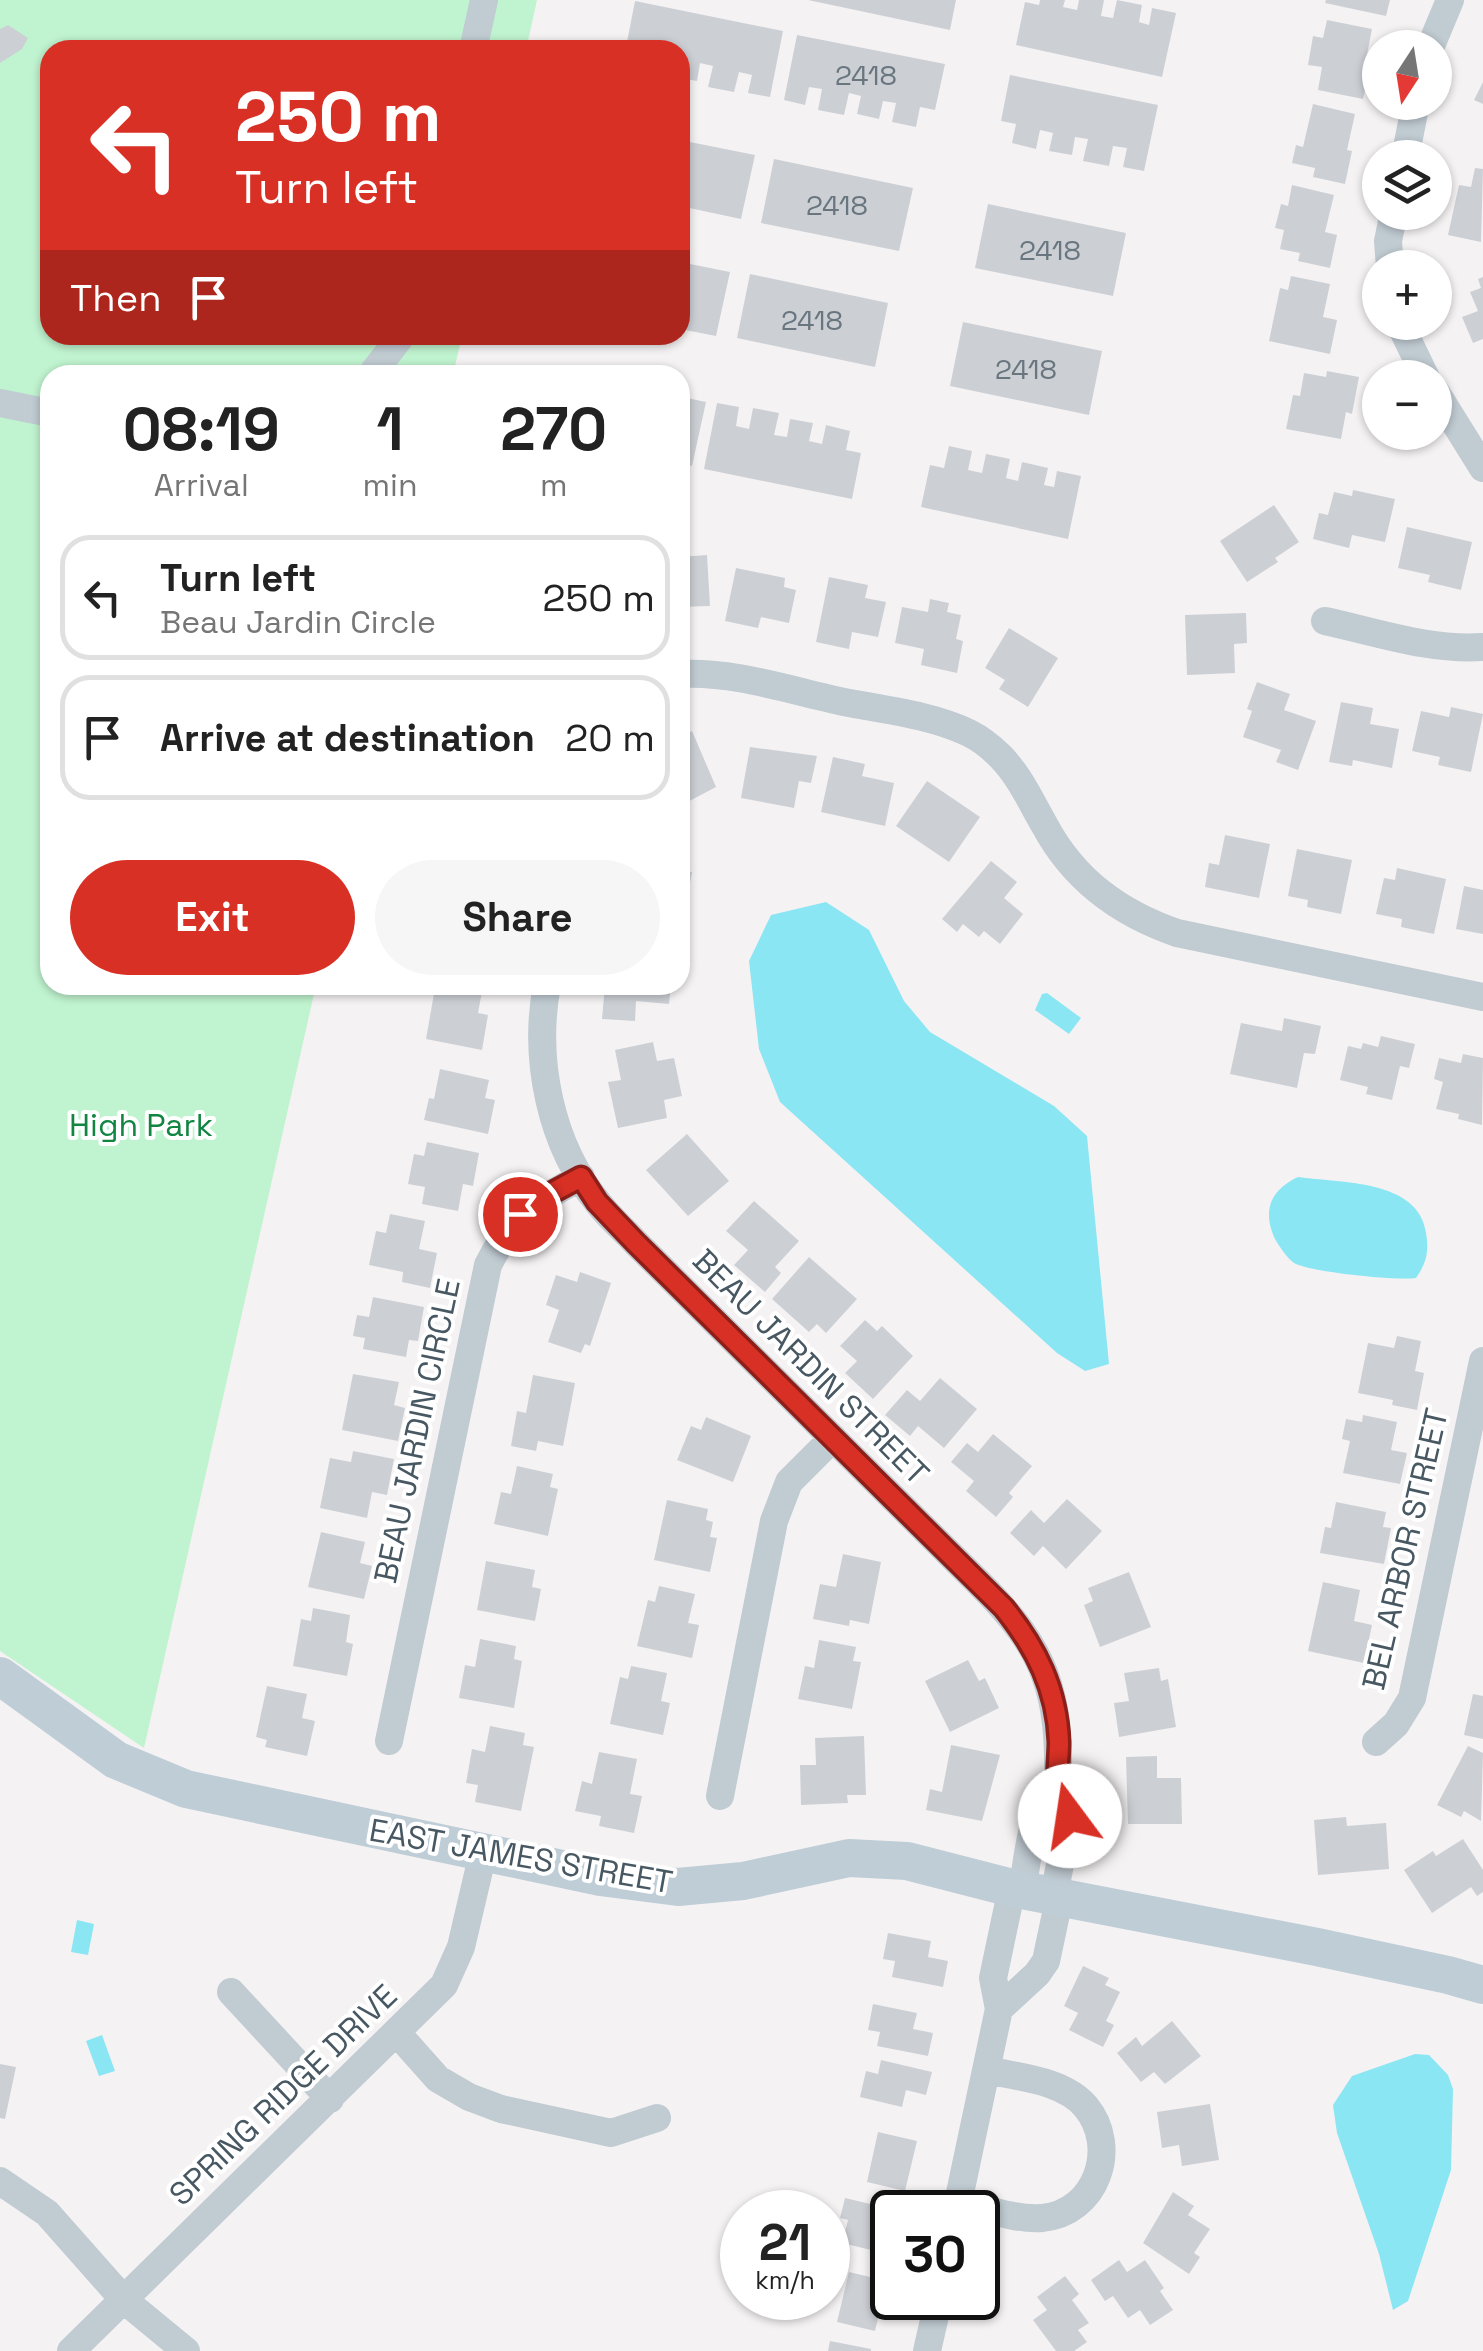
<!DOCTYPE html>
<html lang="en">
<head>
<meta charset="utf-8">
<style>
  :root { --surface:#fff; --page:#f6f6f6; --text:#222; --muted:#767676; --line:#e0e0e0; --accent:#d93025 }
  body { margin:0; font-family:"Space Grotesk",sans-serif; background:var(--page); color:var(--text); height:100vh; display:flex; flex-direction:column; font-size:38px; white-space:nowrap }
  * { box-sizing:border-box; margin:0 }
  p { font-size:32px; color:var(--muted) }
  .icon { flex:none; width:55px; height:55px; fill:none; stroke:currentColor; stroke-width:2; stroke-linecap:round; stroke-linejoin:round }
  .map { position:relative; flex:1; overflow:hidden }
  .sheet { position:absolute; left:40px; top:365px; width:650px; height:630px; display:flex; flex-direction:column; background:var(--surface); border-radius:30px; box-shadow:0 2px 8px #0004 }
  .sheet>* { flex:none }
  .banner { position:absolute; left:40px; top:40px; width:650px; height:305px; border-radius:30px; box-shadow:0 2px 8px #0004; background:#d93025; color:#fff; overflow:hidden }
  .needle { width:65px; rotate:192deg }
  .tools { position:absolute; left:1362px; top:30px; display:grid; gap:20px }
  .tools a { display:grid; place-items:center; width:90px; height:90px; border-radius:50%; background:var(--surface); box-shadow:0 2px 8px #0004; font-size:50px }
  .speed { position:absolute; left:720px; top:2190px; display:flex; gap:20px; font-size:50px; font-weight:700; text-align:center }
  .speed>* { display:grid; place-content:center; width:130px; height:130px; border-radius:50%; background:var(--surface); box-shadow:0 2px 8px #0004; line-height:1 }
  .speed small { font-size:25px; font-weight:400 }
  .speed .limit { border:5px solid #111; border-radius:15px; background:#fff; color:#111 }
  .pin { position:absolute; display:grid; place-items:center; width:85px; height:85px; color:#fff; margin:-42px; border:5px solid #fff; border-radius:50%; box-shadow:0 2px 10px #0007 }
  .me { position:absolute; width:110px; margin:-55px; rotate:346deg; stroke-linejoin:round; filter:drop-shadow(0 0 8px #0008) }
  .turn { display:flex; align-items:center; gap:35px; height:210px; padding:0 30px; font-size:45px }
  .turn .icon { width:130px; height:130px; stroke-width:2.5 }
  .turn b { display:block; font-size:70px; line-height:85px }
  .then { display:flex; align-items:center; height:95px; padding:0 30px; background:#0003; gap:20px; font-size:38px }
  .eta { display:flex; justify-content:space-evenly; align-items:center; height:170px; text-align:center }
  .eta b { font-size:60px; font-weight:600; line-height:70px }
  .cta { display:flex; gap:20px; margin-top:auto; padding:20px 30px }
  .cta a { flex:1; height:115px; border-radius:60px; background:var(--accent); color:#fff; font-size:40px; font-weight:600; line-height:115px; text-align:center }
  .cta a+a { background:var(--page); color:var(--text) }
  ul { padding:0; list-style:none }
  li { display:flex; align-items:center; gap:30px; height:125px; margin:0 20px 15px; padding:0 10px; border:5px solid var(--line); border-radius:30px }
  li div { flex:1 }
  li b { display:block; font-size:38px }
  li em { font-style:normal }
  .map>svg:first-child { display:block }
  .green { fill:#c0f3cf }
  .water { fill:#8ae6f3 }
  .building { fill:#ccd0d5 }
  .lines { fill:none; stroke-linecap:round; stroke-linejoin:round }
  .street { stroke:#c0cbd2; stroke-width:28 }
  .secondary { stroke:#bfcdd7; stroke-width:38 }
  .route-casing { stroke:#8d1f18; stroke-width:25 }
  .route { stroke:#d93025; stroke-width:18 }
  .labels { text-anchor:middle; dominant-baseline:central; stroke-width:8; stroke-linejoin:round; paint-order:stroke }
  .number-label { font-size:28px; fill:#69767f }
  .park-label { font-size:32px; fill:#118541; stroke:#fff }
  .street-label { font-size:32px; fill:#485862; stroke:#fff }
</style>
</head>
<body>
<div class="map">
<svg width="1483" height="2351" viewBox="0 0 1483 2351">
  <rect width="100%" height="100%" fill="#f5f2f3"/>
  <path class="green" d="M0 0H537L526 50H50V335H462L453 375H50V985H316L144 1748 0 1651Z"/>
  <path class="water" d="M826 902 869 930 904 1001 930 1032 1054 1106 1087 1136 1109 1364 1085 1371 1057 1353 780 1102 759 1049 749 961 771 915Z
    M1047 993 1081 1018 1069 1034 1035 1010 1042 994Z
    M1298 1177C1339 1183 1419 1179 1426 1233 1429 1251 1427 1262 1416 1278 1398 1281 1309 1272 1294 1263 1287 1258 1279 1246 1275 1239 1262 1211 1270 1190 1298 1177Z
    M77 1920 94 1924 88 1955 71 1952Z
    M102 2035 115 2071 99 2076 86 2041Z
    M1415 2054 1429 2055 1448 2075 1453 2089 1451 2170 1408 2301 1393 2310 1379 2254 1337 2133 1333 2105 1352 2076Z"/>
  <path class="building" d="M808 0H956L950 30Z
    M1040 0H1065L1063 7 1077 10 1079 0H1104L1101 16 1113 18 1117 0 1142 5 1139 22 1149 25 1152 8 1176 13 1162 77 1016 45 1025 2 1039 5Z
    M1326 0H1390L1386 16 1325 3Z
    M635 1 783 31 770 97 748 93 752 75 739 72 734 92 708 87 713 66 700 63 697 81 680 78V50L626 47Z
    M1327 20 1372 29 1364 70 1369 71 1363 99 1318 90 1322 67 1308 65 1313 36 1323 38Z
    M8 25 28 38 22 49 0 63V29Z
    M797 35 945 64 935 110 920 107 916 127 892 122 896 103 883 101 879 119 857 114 861 96 849 93 844 115 818 110 822 89 809 87 805 105 784 100Z
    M1010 75 1158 105 1144 171 1123 167 1127 148 1113 146 1109 166 1083 161 1088 139 1075 137 1072 155 1049 151 1053 133 1040 130 1036 149 1012 143 1016 124 1001 121Z
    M1483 82V104L1474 100Z
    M1313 104 1355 114 1347 150 1352 151 1345 184 1313 177 1315 168 1292 163 1296 145 1303 147Z
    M680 140 755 155 741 219 680 206Z
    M774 159 913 188 899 251 761 223Z
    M1475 168 1483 169 1481 242 1448 235 1459 185 1471 187Z
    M1292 185 1334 195 1325 232 1337 235 1330 268 1298 261 1300 253 1280 249 1284 230 1275 228 1281 204 1288 206Z
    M988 204 1126 233 1113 296 975 268Z
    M680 262 730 272 716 336 680 329Z
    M750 274 888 303 875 367 737 338Z
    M1291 276 1330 284 1323 317 1337 320 1330 354 1269 341 1280 288 1288 290Z
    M1483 277V339L1473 343 1462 317 1478 311 1470 292 1481 288 1478 279Z
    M963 322 1102 351 1089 415 950 386Z
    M1327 371 1359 377 1352 414 1346 412 1341 439 1286 429 1293 395 1300 396 1304 373 1326 377Z
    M682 397 706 402 692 466 680 463Z
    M717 403 739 407 736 426 749 429 753 408 779 413 774 435 787 437 790 419 813 423 809 441 822 444 826 425 850 431 846 450 861 453 852 499 704 469Z
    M949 446 972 451 968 470 982 473 986 454 1010 459 1006 478 1018 481 1022 462 1048 468 1044 485 1054 487 1057 471 1081 476 1068 539 921 507 930 465 944 468Z
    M1353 490 1395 499 1385 542 1352 535 1349 548 1313 539 1319 513 1328 515 1334 492 1352 496Z
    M1274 505 1299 542 1275 558 1278 562 1247 582 1220 541Z
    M1407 527 1472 542 1461 590 1428 582 1430 575 1398 568Z
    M707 555 710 606 680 607V557Z
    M736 568 785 578 784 587 796 590 789 623 761 617 758 628 725 621Z
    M829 577 868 585 865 598 886 602 878 637 852 632 849 649 816 642Z
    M930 599 949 603 947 612 961 615 956 639 963 641 957 673 921 665 924 649 895 643 902 607 928 612Z
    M1246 613 1247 643 1234 644 1235 673 1187 675 1185 615Z
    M1009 628 1058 658 1028 707 999 689 1005 680 985 668Z
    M1257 682 1290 694 1284 710 1316 721 1298 770 1276 762 1281 750 1243 737 1252 711 1247 709Z
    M1341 702 1373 708 1370 724 1399 729 1392 768 1353 760 1352 766 1329 762Z
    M1451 707 1483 714 1471 772 1438 765 1440 757 1412 751 1421 711 1449 717Z
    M692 731 716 787 680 806V737Z
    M750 747 817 756 811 783 799 781 794 808 741 798Z
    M833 757 865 764 862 776 894 783 885 826 821 812Z
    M927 781 980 817 949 862 896 826Z
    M1225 835 1270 844 1259 898 1205 887 1209 863 1219 865Z
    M1297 849 1352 860 1341 914 1307 907 1308 900 1288 896Z
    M991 861 1017 882 1004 898 1023 914 1000 944 984 931 979 937 963 924 957 932 942 919Z
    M1397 868 1446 879 1434 934 1401 927 1402 919 1376 914 1384 878 1395 880Z
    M680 870 692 872 685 908 680 907Z
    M1464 886 1483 890V934L1456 929Z
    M446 985 483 986 478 1013 488 1015 482 1050 426 1039 435 988 445 990Z
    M605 985H671L669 1004 636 1001 635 1021 602 1019Z
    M1284 1018 1321 1026 1315 1054 1304 1053 1297 1088 1230 1074 1241 1023 1282 1031Z
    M1381 1036 1415 1044 1409 1068 1400 1066 1392 1100 1366 1094 1368 1087 1340 1080 1348 1046 1361 1049 1363 1043 1378 1047Z
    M653 1042 657 1061 674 1058 682 1096 664 1100 667 1118 618 1128 608 1082 621 1080 615 1050Z
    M1463 1054 1483 1058 1482 1125 1458 1119 1459 1114 1436 1109 1443 1082 1434 1079 1439 1058 1461 1063Z
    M440 1069 489 1080 485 1098 495 1100 488 1134 424 1120 429 1098 434 1099Z
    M687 1134 729 1181 688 1216 646 1170Z
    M427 1142 479 1153 473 1186 463 1184 458 1211 422 1204 425 1187 408 1184 414 1154 424 1156Z
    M754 1201 799 1241 775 1267 781 1273 765 1292 734 1265 748 1250 726 1231Z
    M390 1214 425 1221 419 1249 437 1253 430 1288 402 1282 403 1272 369 1265 376 1231 386 1233Z
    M809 1257 857 1299 826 1333 817 1324 809 1332 772 1299Z
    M580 1272 611 1283 590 1346 585 1344 581 1353 548 1342 559 1310 546 1305 556 1275 577 1282Z
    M373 1297 424 1307 418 1341 409 1340 406 1357 363 1349 365 1338 353 1336 357 1315 369 1317Z
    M865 1320 877 1331 882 1326 913 1356 873 1399 845 1373 857 1361 840 1346Z
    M1397 1336 1421 1341 1415 1371 1424 1373 1417 1410 1392 1405 1393 1400 1358 1393 1368 1343 1394 1348Z
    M353 1374 399 1382 394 1405 405 1408 398 1441 342 1430Z
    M533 1375 575 1383 563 1446 538 1441 536 1451 511 1446 517 1411 526 1413Z
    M940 1378 977 1409 944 1448 918 1426 910 1436 885 1415 907 1390 920 1401Z
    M1363 1415 1397 1422 1391 1450 1407 1453 1400 1484 1343 1473 1350 1441 1342 1439 1346 1419 1362 1422Z
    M706 1417 751 1436 733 1482 677 1460 691 1426 701 1430Z
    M993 1434 1032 1466 1009 1493 1013 1497 996 1517 966 1491 974 1481 951 1462 967 1443 978 1452Z
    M353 1451 394 1459 387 1495 372 1492 367 1518 320 1508 330 1458 351 1462Z
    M517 1466 553 1474 550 1487 558 1489 548 1536 494 1524 501 1492 511 1494Z
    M1067 1499 1102 1531 1066 1569 1043 1546 1034 1556 1010 1533 1031 1510 1044 1523Z
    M667 1500 708 1509 706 1520 713 1522 710 1537 717 1538 710 1572 654 1560Z
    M1336 1502 1386 1512 1383 1527 1391 1528 1384 1564 1320 1553 1325 1527 1331 1528Z
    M321 1532 365 1542 360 1563 372 1566 364 1599 308 1587Z
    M843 1554 881 1562 869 1624 850 1620 849 1626 813 1619 820 1584 836 1587Z
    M486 1561 535 1570 532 1587 541 1589 535 1621 477 1610Z
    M1129 1572 1151 1627 1100 1647 1084 1605 1093 1601 1088 1588Z
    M1323 1582 1360 1590 1354 1621 1372 1625 1364 1663 1308 1651Z
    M659 1586 695 1594 688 1623 699 1625 692 1658 637 1646 648 1600 655 1602Z
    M313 1608 350 1615 346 1642 353 1644 347 1676 293 1666 301 1619 311 1621Z
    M480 1639 516 1646 514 1659 522 1661 514 1708 459 1698 465 1665 475 1667Z
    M819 1640 856 1647 853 1661 861 1662 852 1709 798 1699 805 1666 814 1668Z
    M968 1660 979 1681 985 1678 999 1708 950 1732 925 1681Z
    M631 1666 667 1673 661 1701 670 1703 663 1735 610 1724 620 1677 628 1679Z
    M1159 1668 1161 1681 1168 1679 1176 1727 1119 1737 1114 1703 1129 1701 1124 1673Z
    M267 1686 307 1694 302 1718 315 1721 307 1756 265 1747 267 1740 256 1737Z
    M1473 1694 1483 1696V1739L1464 1735Z
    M490 1726 525 1733 523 1745 534 1747 521 1811 475 1802 478 1785 466 1783 472 1749 485 1752Z
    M864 1736 866 1795H847L848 1803 801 1805 800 1765H816L815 1738Z
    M951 1745 1000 1755 982 1821 926 1810 930 1789 942 1792Z
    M1468 1746 1483 1753 1481 1821 1464 1811 1461 1817 1437 1805Z
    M599 1752 637 1759 630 1794 642 1796 634 1833 599 1826 601 1816 575 1811 582 1781 592 1784Z
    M1157 1756V1778H1181L1182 1824H1128L1126 1757Z
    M1346 1817 1347 1826 1386 1823 1389 1869 1318 1875 1314 1820Z
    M1463 1839 1483 1870V1892L1477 1896 1471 1887 1432 1913 1404 1870 1433 1851 1436 1856Z
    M888 1933 931 1941 928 1957 948 1961 943 1987 892 1977 895 1961 883 1959Z
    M1083 1966 1109 1978 1105 1985 1120 1992 1106 2021 1114 2025 1103 2047 1069 2030 1078 2013 1064 2006Z
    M873 2004 917 2013 913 2029 933 2033 928 2056 877 2046 880 2032 868 2030Z
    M1172 2021 1201 2056 1165 2084 1154 2072 1141 2082 1117 2053 1136 2037 1142 2046Z
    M881 2060 932 2072 926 2095 906 2090 902 2107 860 2097 866 2071 878 2074Z
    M0 2064 16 2067 5 2119 0 2118Z
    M1210 2104 1219 2160 1182 2166 1179 2145 1162 2148 1157 2112Z
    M878 2132 917 2141 905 2191 867 2182Z
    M1173 2192 1194 2206 1188 2215 1210 2229 1194 2253 1200 2257 1189 2274 1143 2243Z
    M845 2198 900 2211 892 2212V2240L875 2235 871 2250 842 2243 848 2220 840 2218Z
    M1119 2260 1127 2272 1145 2260 1164 2288 1160 2291 1173 2310 1150 2325 1140 2310 1128 2318 1113 2296 1105 2301 1091 2280Z
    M849 2272 887 2281 875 2331 837 2322Z
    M1065 2276 1079 2294 1072 2300 1089 2323 1078 2330 1087 2342 1074 2351H1056L1033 2320 1047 2310 1037 2297Z
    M830 2341 871 2349V2351H828Z"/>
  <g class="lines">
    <path class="street" d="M1430 48 1450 0
      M473 50 484 0
      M1405 158 1416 102
      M1390 268 1388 241 1394 212
      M1399 322 1426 378
      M371 375 402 335
      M1435 391 1483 468
      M0 403 50 413
      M1325 621C1376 632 1431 651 1483 647
      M680 674C734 671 792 691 844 702 885 710 932 715 969 733 981 739 991 747 1000 756 1020 776 1031 802 1045 826 1074 880 1119 913 1177 933L1483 997
      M547 985C533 1059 550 1145 599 1204 610 1218 624 1230 636 1243L980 1584C1047 1650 1060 1693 1058 1786
      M389 1741 488 1265C512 1217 535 1202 581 1177
      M1376 1742 1396 1724 1412 1698 1483 1361
      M720 1796 774 1521 789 1482 833 1438
      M1022 1890C1029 1857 1029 1806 1058 1786
      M1054 1894 1070 1816V1803L1058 1786
      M231 1992 330 2099
      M999 2009 1037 1974 1046 1961 1060 1895
      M397 2033 438 2079 469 2097 501 2109 611 2133 657 2118
      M0 2181 47 2213 124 2300 186 2351
      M958 2202C984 2208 1015 2220 1042 2218 1097 2213 1119 2147 1086 2107 1064 2080 1017 2077 986 2070
      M956 2212 999 2009 993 1978 1012 1888
      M71 2351 444 1985 461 1947 483 1853
      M927 2351 939 2298"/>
    <path class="secondary" d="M0 1676 116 1760 186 1789 600 1877 678 1887 743 1881 849 1858 907 1861 1012 1888 1317 1947 1448 1975 1483 1985"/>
  </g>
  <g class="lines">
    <defs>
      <path id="route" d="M520 1214 542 1198 581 1177 597 1202 636 1243 1004 1608C1036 1648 1057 1689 1059 1742 1059 1755 1057 1768 1058 1781 1059 1794 1070 1801 1070 1816"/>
    </defs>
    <use href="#route" class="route-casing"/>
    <use href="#route" class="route"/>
  </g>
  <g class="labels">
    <g class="number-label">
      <text x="866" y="75">2418</text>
      <text x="837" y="205">2418</text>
      <text x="1050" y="250">2418</text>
      <text x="812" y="320">2418</text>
      <text x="1026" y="369">2418</text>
    </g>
    <g class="park-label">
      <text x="141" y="1125">High Park</text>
    </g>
    <g class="street-label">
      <text transform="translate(811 1367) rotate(45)">BEAU JARDIN STREET</text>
      <text transform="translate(417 1431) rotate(-78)">BEAU JARDIN CIRCLE</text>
      <text transform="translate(1405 1549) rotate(-77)">BEL ARBOR STREET</text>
      <text transform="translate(521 1856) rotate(10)">EAST JAMES STREET</text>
      <text transform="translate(283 2095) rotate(-44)">SPRING RIDGE DRIVE</text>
    </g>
  </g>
</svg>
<div class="tools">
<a><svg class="needle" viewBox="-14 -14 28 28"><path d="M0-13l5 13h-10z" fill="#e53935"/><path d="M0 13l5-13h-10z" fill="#767676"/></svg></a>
<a><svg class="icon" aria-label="layers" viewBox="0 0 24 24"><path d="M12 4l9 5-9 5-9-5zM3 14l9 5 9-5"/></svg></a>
<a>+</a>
<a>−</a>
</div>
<div class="speed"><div>21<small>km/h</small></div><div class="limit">30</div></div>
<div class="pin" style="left:520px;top:1214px;background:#d93025"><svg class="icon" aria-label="arrive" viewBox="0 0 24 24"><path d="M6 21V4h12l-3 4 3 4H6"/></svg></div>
<svg class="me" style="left:1070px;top:1816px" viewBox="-20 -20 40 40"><circle r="19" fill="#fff"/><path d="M0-13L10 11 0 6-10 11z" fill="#d93025"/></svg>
<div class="banner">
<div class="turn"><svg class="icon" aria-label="left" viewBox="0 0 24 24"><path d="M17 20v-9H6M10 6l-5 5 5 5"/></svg><div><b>250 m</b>Turn left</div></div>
<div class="then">Then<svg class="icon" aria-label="arrive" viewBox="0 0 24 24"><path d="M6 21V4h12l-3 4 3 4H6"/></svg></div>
</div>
<section class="sheet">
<div class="eta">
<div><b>08:19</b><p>Arrival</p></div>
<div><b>1</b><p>min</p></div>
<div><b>270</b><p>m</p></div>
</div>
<ul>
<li><svg class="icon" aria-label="left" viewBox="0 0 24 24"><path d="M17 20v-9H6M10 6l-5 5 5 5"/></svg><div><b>Turn left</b><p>Beau Jardin Circle</p></div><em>250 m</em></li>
<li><svg class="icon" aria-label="arrive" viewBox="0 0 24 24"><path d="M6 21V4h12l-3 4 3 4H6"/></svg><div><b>Arrive at destination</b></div><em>20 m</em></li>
</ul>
<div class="cta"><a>Exit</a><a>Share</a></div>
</section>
</div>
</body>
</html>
